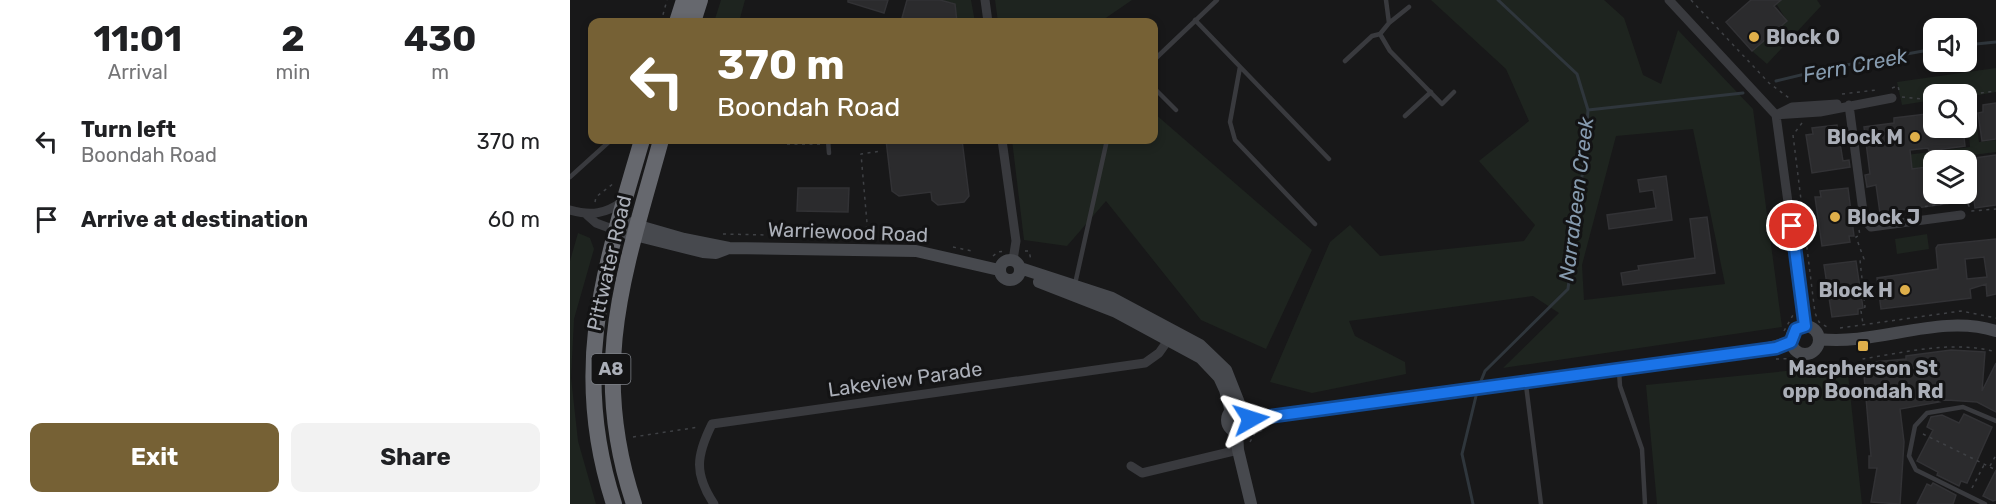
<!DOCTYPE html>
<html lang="en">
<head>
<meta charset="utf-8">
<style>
  :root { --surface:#fff; --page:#f2f2f2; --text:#202124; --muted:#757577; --accent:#766135 }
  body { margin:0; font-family:Rubik,sans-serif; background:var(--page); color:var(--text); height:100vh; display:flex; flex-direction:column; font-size:22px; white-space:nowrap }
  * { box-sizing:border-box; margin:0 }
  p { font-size:20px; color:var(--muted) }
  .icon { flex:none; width:33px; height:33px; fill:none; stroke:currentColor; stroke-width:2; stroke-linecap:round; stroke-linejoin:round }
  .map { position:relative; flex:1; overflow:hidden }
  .details { display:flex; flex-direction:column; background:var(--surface); width:570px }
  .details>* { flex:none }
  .hud { position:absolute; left:18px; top:18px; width:570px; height:126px; border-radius:12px; box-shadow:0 3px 9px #0003; background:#766135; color:#fff; overflow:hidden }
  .controls { position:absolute; left:1353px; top:18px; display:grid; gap:12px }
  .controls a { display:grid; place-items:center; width:54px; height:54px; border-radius:12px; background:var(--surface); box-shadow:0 3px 9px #0003; font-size:30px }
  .pin { position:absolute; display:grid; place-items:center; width:51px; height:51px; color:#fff; margin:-26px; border:3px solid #fff; border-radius:50%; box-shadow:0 2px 6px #0007 }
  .me { position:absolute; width:66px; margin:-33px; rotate:84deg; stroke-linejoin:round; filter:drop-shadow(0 0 4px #0008) }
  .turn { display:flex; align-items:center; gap:21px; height:126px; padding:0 30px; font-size:27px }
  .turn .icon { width:78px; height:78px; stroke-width:2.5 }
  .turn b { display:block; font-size:42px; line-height:51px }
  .eta { display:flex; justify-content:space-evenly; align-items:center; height:102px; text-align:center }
  .eta b { font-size:36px; font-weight:700; line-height:42px }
  .cta { display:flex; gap:12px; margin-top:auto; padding:12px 30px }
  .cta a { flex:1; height:69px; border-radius:12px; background:var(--accent); color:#fff; font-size:24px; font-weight:700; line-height:69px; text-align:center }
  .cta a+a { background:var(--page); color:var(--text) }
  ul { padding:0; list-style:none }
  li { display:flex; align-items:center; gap:18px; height:78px; padding:0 30px }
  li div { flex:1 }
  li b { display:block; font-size:22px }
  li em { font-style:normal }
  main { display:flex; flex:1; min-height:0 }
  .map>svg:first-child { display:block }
  .green { fill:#1e241f; fill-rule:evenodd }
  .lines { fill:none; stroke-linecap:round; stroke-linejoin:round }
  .stream { stroke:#2f363c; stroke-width:3 }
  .building { fill:#2b2b2d; stroke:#323235; stroke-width:1.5; fill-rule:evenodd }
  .path { stroke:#3f4145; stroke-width:1.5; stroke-dasharray:3 4.5; stroke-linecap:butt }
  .lane { stroke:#393a3e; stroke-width:4.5 }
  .street { stroke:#393a3e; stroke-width:9 }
  .secondary { stroke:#47494e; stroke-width:12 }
  .highway { stroke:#66686e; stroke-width:16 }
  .route-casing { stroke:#114b97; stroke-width:15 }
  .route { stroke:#1a73e8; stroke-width:10 }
  .poi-dot { fill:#dfaf4a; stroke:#131314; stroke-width:2 }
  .labels { text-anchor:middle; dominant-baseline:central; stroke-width:6; stroke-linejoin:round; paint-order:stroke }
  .shield { fill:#131314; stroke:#7d8087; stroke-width:1.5 }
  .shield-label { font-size:18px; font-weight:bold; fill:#abafb8 }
  .poi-label { font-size:20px; font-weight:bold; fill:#abafb8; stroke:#131314; text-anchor:start }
  .street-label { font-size:20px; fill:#abafb8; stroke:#131314 }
  .water-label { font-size:21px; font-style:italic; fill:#869baf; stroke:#131314 }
</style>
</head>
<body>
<main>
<section class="details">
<div class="eta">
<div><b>11:01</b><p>Arrival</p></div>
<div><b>2</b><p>min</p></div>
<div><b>430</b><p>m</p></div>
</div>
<ul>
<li><svg class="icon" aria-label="left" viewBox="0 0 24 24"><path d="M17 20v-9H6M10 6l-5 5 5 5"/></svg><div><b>Turn left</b><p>Boondah Road</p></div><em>370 m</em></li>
<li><svg class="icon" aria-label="arrive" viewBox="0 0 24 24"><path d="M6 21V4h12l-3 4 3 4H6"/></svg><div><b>Arrive at destination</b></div><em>60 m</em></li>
</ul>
<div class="cta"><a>Exit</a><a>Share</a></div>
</section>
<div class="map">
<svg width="1426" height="504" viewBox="0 0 1426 504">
  <rect width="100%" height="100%" fill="#181819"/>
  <path class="green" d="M151 0H175L169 22H144Z
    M371 0H401L405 22H387L385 4Z
    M425 0H562L530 22H428Z
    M861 0H1034L1054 18 1073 75 1091 84 1108 30 1183 109 1212 327 933 368 989 313 963 296 779 321 785 336 835 362 836 374 742 393 700 382 760 242 780 225 810 256 954 241 965 225 909 161 959 121 936 69ZM1123 129 1155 284 1014 300 1012 265 1046 136Z
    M1204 0H1247L1251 6 1197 64 1182 51 1217 21Z
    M1426 68V92L1403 96 1409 142 1426 140V152L1395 156V160H1364L1363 166 1306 174 1304 159 1400 147 1396 94H1364L1363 100 1332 105 1327 82Z
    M584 113 742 250 696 349 631 320 536 201 497 246 454 240 442 140H584Z
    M8 233 20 238 24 249 4 319 1 378 8 441 26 504H0V261Z
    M1357 234 1359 249 1327 254 1325 239Z
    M1277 365 1292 504H1087L1076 385Z"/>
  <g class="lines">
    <path class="stream" d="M1396 45 1426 42
      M1206 81 1260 68 1364 49
      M1018 110 1173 93
      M909 386 915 371 998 289 1015 152 1018 110 1007 74 928 0
      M903 504 892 454 907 392"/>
  </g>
  <path class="building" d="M278 0H318L314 13 278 2Z
    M337 0H370L385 4 387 22H348L332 18Z
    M1181 0H1211L1204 6 1217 21 1182 51 1156 22Z
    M1426 103V139L1412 141 1408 113 1413 112V105Z
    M1364 113V128H1393L1395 146 1359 151 1358 148 1340 150 1342 169 1364 166V194H1403L1398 159 1426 155V205L1405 208 1404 200 1310 213 1306 185 1297 187 1295 175 1300 174 1294 127 1324 123V118Z
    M1267 125 1273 161 1279 160 1280 167 1242 173 1236 135 1243 134 1242 128Z
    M316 140H392L399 196 394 202 368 205 362 200 361 192 329 196 322 191Z
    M1096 176 1102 220 1039 229 1037 215 1086 208 1083 190 1070 192 1068 180Z
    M228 188H279L278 212 227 211Z
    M1278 188 1284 236H1279L1280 242 1252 246 1245 197H1251L1250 191Z
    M1137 217 1145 273 1053 285 1051 273 1069 270 1068 266 1125 258 1120 219Z
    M1426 239V294L1417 296 1416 284 1400 289 1401 298 1311 309 1307 278 1368 269 1366 248 1368 245ZM1414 257 1417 277 1397 279 1395 259Z
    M1286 261 1293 308 1288 309V314L1262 317 1254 265Z
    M1381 350 1415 352 1412 391 1426 363V412L1407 402 1362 399 1369 402 1330 409 1334 442 1330 504 1301 502 1307 468H1299V456H1301L1293 363 1336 359V356Z
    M1394 414 1422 427 1397 483 1391 481 1389 486 1367 475 1368 472 1347 461 1363 430 1357 427 1361 417 1372 415 1389 423Z
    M1426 470V500L1423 501 1413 496Z
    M1363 483 1386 495 1383 504H1347L1357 484 1361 486Z"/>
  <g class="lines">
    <path class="path" d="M1121 0 1199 83 1219 98
      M91 22 97 0
      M1322 88 1328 86 1329 90
      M1272 94 1306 90
      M1396 95 1426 91
      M1332 97 1364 100
      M1232 123 1223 135 1245 313 1249 322 1257 327
      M217 144H250
      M25 202 26 197 44 183
      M1344 212V208L1396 201 1402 211 1426 209
      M1289 230 1290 235 1286 237 1294 259 1290 260 1295 307 1291 311 1293 324
      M153 234 333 238 358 241
      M295 237 297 223 291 154 311 151
      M383 247 402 251
      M455 251H459L461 260
      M423 256 428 252 435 251
      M1270 328 1391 311 1426 318
      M1214 331 1223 315
      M1206 359 1241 358
      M1289 366 1293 359C1335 352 1385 340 1426 352
      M1353 434 1426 470
      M63 437 129 427
      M680 442 685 433 693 430
      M1420 466 1426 455
      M1402 488 1414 465"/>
    <path class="lane" d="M816 0 819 23 810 34 820 51 872 104 884 92
      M625 20 759 159
      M819 23 839 7
      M584 60 647 0
      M775 61 802 36 810 34
      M670 67 660 122 665 140 745 224
      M584 88 606 110
      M835 116 861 92
      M258 140 259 153
      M0 177 41 140
      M505 284 537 140
      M1049 371 1050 386 1072 449 1075 504
      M956 385 971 504
      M1415 504 1346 470 1339 456 1345 426 1357 413 1393 407 1426 421"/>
    <path class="street" d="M415 0 418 22
      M1099 0 1206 115 1235 326
      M1279 105 1294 219 1301 227 1391 215
      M1208 114 1222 107 1267 104
      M1206 115 1250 112 1322 98
      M432 140 446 241 443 260
      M0 210C21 216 36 214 53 201
      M17 215 26 223 45 230
      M561 466 572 473 668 450
      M144 504C124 474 126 456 142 424L575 363 589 353 601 336"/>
    <path class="secondary" d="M48 220 114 239 159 248 346 251 429 270
      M45 230 133 252 146 253 159 248
      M430 270a10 10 0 1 1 20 0a10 10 0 1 1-20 0Z
      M450 268 542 298 630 345 656 370 671 408
      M469 282 546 312 631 358 649 377 655 390 661 412
      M1221 340a14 14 0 1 1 28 0a14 14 0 1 1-28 0Z
      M1249 339C1307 346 1369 313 1426 331
      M657 420a12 12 0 1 1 24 0a12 12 0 1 1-24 0Z
      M681 419 1186 351 1221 342
      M667 432 668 450 681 504"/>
    <path class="highway" d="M107 22 114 0
      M123 22 130 0
      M44 504C0 370 34 269 72 140
      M64 504C18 367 55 271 91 140"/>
  </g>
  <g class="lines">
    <defs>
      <path id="route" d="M681 419 1206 348 1221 342 1226 329 1235 326 1222 226"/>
    </defs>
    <use href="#route" class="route-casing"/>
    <use href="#route" class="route"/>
  </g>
  <g class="poi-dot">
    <circle cx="1184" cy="37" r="6"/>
    <circle cx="1345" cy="137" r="6"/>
    <circle cx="1265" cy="217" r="6"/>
    <circle cx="1335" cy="290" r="6"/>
    <rect x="1287" y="340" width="12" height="12" rx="3"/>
  </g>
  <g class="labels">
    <rect class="shield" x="21.5" y="354" width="39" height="30" rx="4.5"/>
    <g class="shield-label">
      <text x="41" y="369">A8</text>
    </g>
    <g class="poi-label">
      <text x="1196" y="37">Block O</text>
      <text x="1333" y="137" text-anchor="end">Block M</text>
      <text x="1277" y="217">Block J</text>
      <text x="1323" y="290" text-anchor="end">Block H</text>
      <text x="1293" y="368" text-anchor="middle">Macpherson St<tspan x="1293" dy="23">opp Boondah Rd</tspan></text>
    </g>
    <g class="street-label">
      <text transform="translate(278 232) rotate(2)">Warriewood Road</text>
      <text transform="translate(39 263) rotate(-77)">Pittwater Road</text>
      <text transform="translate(335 379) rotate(-8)">Lakeview Parade</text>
    </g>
    <g class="water-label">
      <text transform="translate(1285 65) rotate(-11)">Fern Creek</text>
      <text transform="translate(1006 199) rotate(-83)">Narrabeen Creek</text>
    </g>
  </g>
</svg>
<div class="controls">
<a><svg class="icon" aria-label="sound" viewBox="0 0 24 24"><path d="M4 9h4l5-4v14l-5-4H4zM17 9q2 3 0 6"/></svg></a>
<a><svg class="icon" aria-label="search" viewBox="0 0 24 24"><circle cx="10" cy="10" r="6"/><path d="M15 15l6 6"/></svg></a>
<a><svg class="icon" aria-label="layers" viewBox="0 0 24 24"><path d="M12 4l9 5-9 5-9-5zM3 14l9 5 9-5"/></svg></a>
</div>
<div class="pin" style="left:1222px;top:226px;background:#d93025"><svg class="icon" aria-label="arrive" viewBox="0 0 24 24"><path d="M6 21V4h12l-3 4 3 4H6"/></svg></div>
<svg class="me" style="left:681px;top:419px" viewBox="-20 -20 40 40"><path d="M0-17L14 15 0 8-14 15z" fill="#1a73e8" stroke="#fff" stroke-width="4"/></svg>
<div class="hud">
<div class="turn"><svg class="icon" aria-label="left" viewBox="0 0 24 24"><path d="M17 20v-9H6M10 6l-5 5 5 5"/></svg><div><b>370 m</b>Boondah Road</div></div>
</div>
</div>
</main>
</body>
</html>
